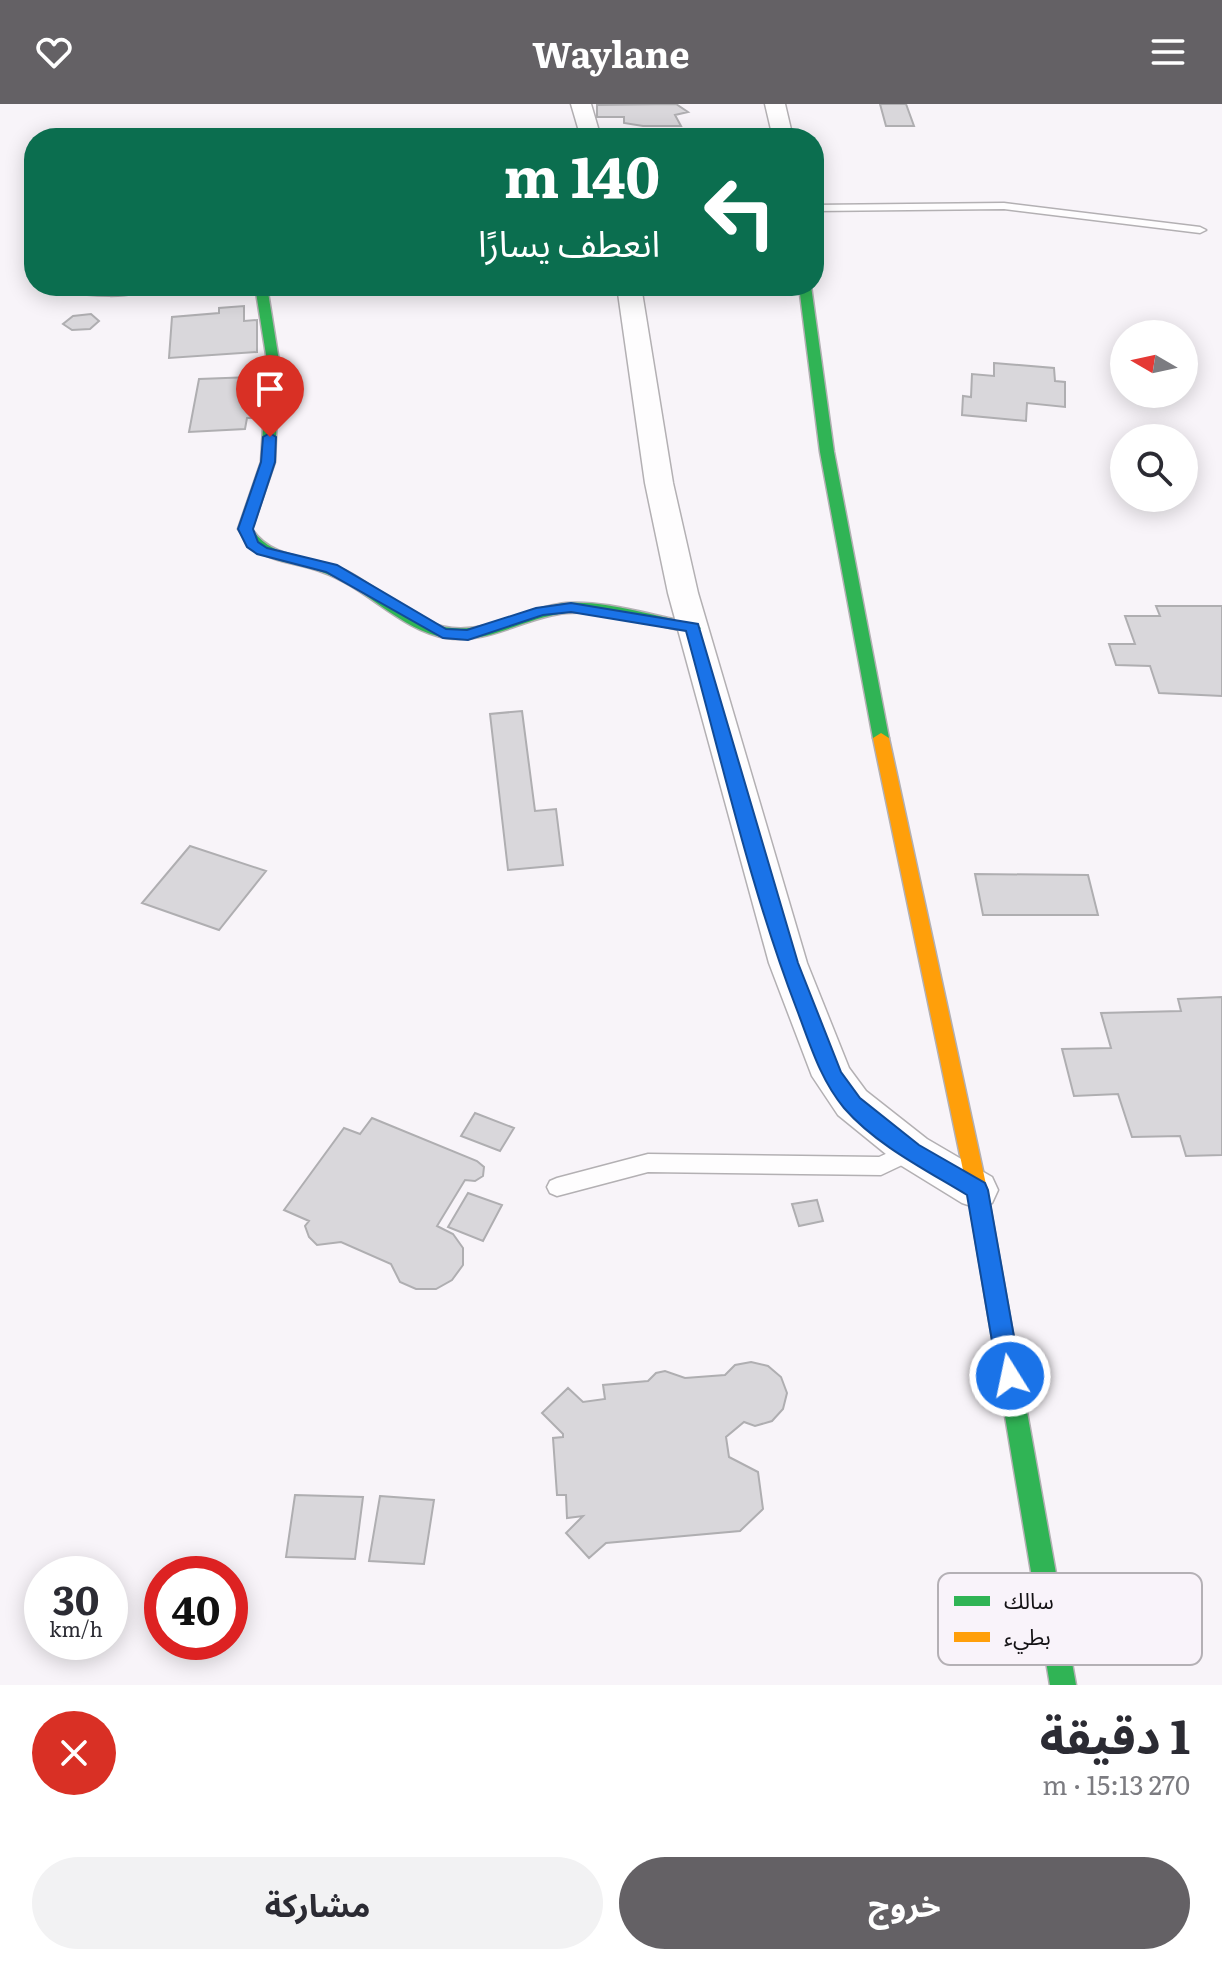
<!DOCTYPE html>
<html lang="ar">
<head>
<meta charset="utf-8">
<style>
  :root { --surface:#fff; --page:#f2f2f3; --text:#2b2b33; --muted:#7c7c81; --accent:#646165 }
  body { margin:0; font-family:Literata,"Noto Sans Arabic",serif; background:var(--page); color:var(--text); direction:rtl; height:100vh; display:flex; flex-direction:column; font-size:30px; white-space:nowrap }
  * { box-sizing:border-box; margin:0 }
  p { font-size:26px; color:var(--muted) }
  .icon { flex:none; width:44px; height:44px; fill:none; stroke:currentColor; stroke-width:2; stroke-linecap:round; stroke-linejoin:round }
  .map { position:relative; height:1581px; overflow:hidden; direction:ltr }
  .drawer { display:flex; flex-direction:column; background:var(--surface); flex:1 }
  .drawer>* { flex:none }
  .guide { position:absolute; left:24px; top:24px; width:800px; height:168px; border-radius:32px; box-shadow:0 4px 20px #0003; direction:rtl; background:#0b6e4f; color:#fff; overflow:hidden }
  .needle { width:52px; rotate:279deg }
  .buttons { position:absolute; left:1110px; top:216px; display:grid; gap:16px }
  .buttons a { display:grid; place-items:center; width:88px; height:88px; border-radius:50%; background:var(--surface); box-shadow:0 4px 20px #0003; font-size:40px }
  .speed { position:absolute; left:24px; top:1452px; display:flex; gap:16px; font-size:40px; font-weight:700; text-align:center }
  .speed>* { display:grid; place-content:center; width:104px; height:104px; border-radius:50%; background:var(--surface); box-shadow:0 4px 20px #0003; line-height:1 }
  .speed small { font-size:20px; font-weight:400 }
  .speed .limit { border:12px solid #d22; background:#fff; color:#111 }
  .pin { position:absolute; display:grid; place-items:center; width:68px; height:68px; color:#fff; margin:-82px -34px; border-radius:50% 50% 50% 0; rotate:-45deg; box-shadow:0 0 8px #0007 }
  .pin .icon { rotate:45deg }
  .me { position:absolute; width:88px; margin:-44px; rotate:350deg; stroke-linejoin:round; filter:drop-shadow(0 0 6px #0008) }
  .turn { display:flex; align-items:center; gap:28px; height:168px; padding:0 32px; font-size:36px }
  .turn .icon { width:104px; height:104px; stroke-width:2.5 }
  .turn b { display:block; font-size:56px; line-height:68px }
  .round { display:grid; place-items:center; flex:none; width:84px; height:84px; border-radius:42px; background:var(--page) }
  .head { display:flex; align-items:center; justify-content:space-between; height:136px; padding:0 32px }
  h1 { font-size:48px; font-weight:700; line-height:60px }
  .cta { display:flex; gap:16px; margin-top:auto; padding:16px 32px }
  .cta a { flex:1; height:92px; border-radius:48px; background:var(--accent); color:#fff; font-size:32px; font-weight:700; line-height:92px; text-align:center }
  .cta a+a { background:var(--page); color:var(--text) }
  header { display:flex; justify-content:space-between; align-items:center; height:104px; padding:0 32px; background:var(--accent); color:#fff; font-size:36px; font-weight:700 }
  .map>svg:first-child { display:block }
  .building { fill:#d9d7db; stroke:#afaeb1; stroke-width:2 }
  .lines { fill:none; stroke-linecap:round; stroke-linejoin:round }
  .lane-casing { stroke:#b3b0b3; stroke-width:3 }
  .street-casing { stroke:#b3b0b3; stroke-width:3 }
  .fast-casing { stroke:#b3b0b3; stroke-width:3 }
  .slow-casing { stroke:#b3b0b3; stroke-width:3 }
  .lane { fill:#fefdfe; fill-rule:evenodd }
  .street { fill:#fefdfe; fill-rule:evenodd }
  .fast { fill:#30b455; fill-rule:evenodd }
  .slow { fill:#ff9f0a; fill-rule:evenodd }
  .route { fill:#1a73e8; stroke:#114b97; stroke-width:2 }
  .key { fill:#f9f3fa; stroke:#b4b0b5; stroke-width:2 }
  .key-label { font-size:22px; fill:#141215 }
</style>
</head>
<body>
<header><svg class="icon" aria-label="menu" viewBox="0 0 24 24"><path d="M4 6h16M4 12h16M4 18h16"/></svg>Waylane<svg class="icon" aria-label="heart" viewBox="0 0 24 24"><path d="M12 20l-8-8c-3-5 5-10 8-4 3-6 11-1 8 4z"/></svg></header>
<div class="map">
<svg width="1222" height="1581" viewBox="0 0 1222 1581">
  <rect width="100%" height="100%" fill="#f8f4f9"/>
  <path class="building" d="M676 0 688 8 675 11 681 22H643L624 19V13H597V1Z
    M880 0H906L914 22H886Z
    M244 202V217L257 216V248L169 254 172 213 219 209V204Z
    M91 210 99 217 90 225 72 226 63 220 73 212Z
    M994 259 1054 264 1055 277 1065 278V303L1027 299 1026 317 962 311 963 292 971 293 972 270 994 272Z
    M252 273 248 300 256 299 255 314H247L245 325 189 328 199 275Z
    M1156 502H1222V592L1159 589 1150 562 1116 561 1109 540H1135L1125 512H1160Z
    M522 607 535 707 556 705 563 761 508 766 490 610Z
    M190 742 266 767 219 826 142 799Z
    M975 770 1088 771 1098 811H983Z
    M1222 893V1051L1186 1052 1180 1032 1132 1033 1118 990 1074 992 1062 945 1111 944 1101 909 1181 907 1178 895Z
    M475 1009 514 1024 500 1047 461 1032Z
    M372 1014 477 1057 484 1063 483 1072 475 1077 465 1076 437 1122 453 1130 463 1144V1161L452 1176 436 1185H416L400 1178 391 1160 341 1138 317 1141 309 1133 305 1122 309 1117 284 1106 344 1024 360 1030Z
    M468 1089 502 1101 483 1137 448 1123Z
    M817 1096 823 1117 799 1122 792 1100Z
    M751 1258 768 1262 781 1273 787 1289 783 1305 772 1317 755 1322 744 1318 726 1333 729 1353 758 1368 763 1405 740 1427 606 1439 589 1454 566 1429 583 1412 567 1414 566 1391H557L553 1334 563 1333V1330L542 1309 568 1284 583 1298 605 1295 603 1281 648 1277 656 1269 665 1267 685 1274 725 1271 735 1261Z
    M295 1391 363 1393 355 1455 286 1453Z
    M380 1392 434 1396 424 1460 369 1457Z"/>
  <g class="lines">
    <defs>
      <path id="lane" d="M1004 99 1200 123 1206 126 1200 129 1004 105 814 107V101Z
        M912 1038 919 1041 922 1047 919 1053 881 1071 648 1068 557 1092 550 1089 547 1083 550 1077 557 1074 648 1050 879 1053Z"/>
      <path id="street" d="M571 0H591L601 34H581Z
        M765 0H785L793 34H773Z
        M63 182H148C136 197 84 191 67 187Z
        M617 182H641L673 379 698 489 807 859 849 964 866 987 927 1035 992 1073 998 1086 992 1099 977 1104 962 1099 897 1059 838 1011 812 972 769 859 668 489 645 379Z"/>
      <path id="fast" d="M255 182H267L279 257 275 358 252 425C272 456 314 452 345 466 378 482 417 522 452 524 492 528 527 503 566 499 607 496 652 512 693 519L701 524 698 527 693 529C653 521 607 505 566 509 525 513 488 541 446 534 400 526 366 483 322 468 287 455 260 461 238 425L261 358 267 257Z
        M799 182H811L834 348 889 634 881 639 873 634 820 348Z
        M977 1076 984 1079 987 1085 1076 1581H1050L967 1085 970 1079Z"/>
      <path id="slow" d="M881 629 889 634 987 1085 984 1091 977 1094 970 1091 967 1085 873 634Z"/>
    </defs>
    <use href="#lane" class="lane-casing"/>
    <use href="#street" class="street-casing"/>
    <use href="#fast" class="fast-casing"/>
    <use href="#slow" class="slow-casing"/>
    <use href="#lane" class="lane"/>
    <use href="#street" class="street"/>
    <use href="#fast" class="fast"/>
    <use href="#slow" class="slow"/>
  </g>
  <path class="route" d="M270 329 276 333 275 358 253 425 258 438 267 444 337 461 446 525 467 526 536 504 571 499 698 520 798 859 841 968 860 994 919 1041 985 1079 988 1086 1021 1272 1018 1279 1010 1282 1001 1279 998 1272 967 1091C926 1066 876 1041 844 1004 820 975 810 940 797 906 750 784 721 653 686 527L571 508 543 511 468 536 443 534 326 468 257 450 247 443 238 425 261 358 263 333Z"/>
  <rect x="938" y="1469" width="264" height="92" rx="12" class="key"/>
  <rect x="954" y="1492" width="36" height="10" fill="#30b455"/>
  <rect x="954" y="1528" width="36" height="10" fill="#ff9f0a"/>
  <g class="key-label">
    <text x="1004" y="1505">سالك</text>
    <text x="1004" y="1541">بطيء</text>
  </g>
</svg>
<div class="buttons">
<a><svg class="needle" viewBox="-14 -14 28 28"><path d="M0-13l5 13h-10z" fill="#e53935"/><path d="M0 13l5-13h-10z" fill="#7c7c81"/></svg></a>
<a><svg class="icon" aria-label="search" viewBox="0 0 24 24"><circle cx="10" cy="10" r="6"/><path d="M15 15l6 6"/></svg></a>
</div>
<div class="speed"><div>30<small>km/h</small></div><div class="limit">40</div></div>
<div class="pin" style="left:270px;top:333px;background:#d93025"><svg class="icon" aria-label="arrive" viewBox="0 0 24 24"><path d="M6 21V4h12l-3 4 3 4H6"/></svg></div>
<svg class="me" style="left:1010px;top:1272px" viewBox="-20 -20 40 40"><circle r="17" fill="#1a73e8" stroke="#fff" stroke-width="3"/><path d="M0-11L8 9 0 5-8 9z" fill="#fff"/></svg>
<div class="guide">
<div class="turn"><svg class="icon" aria-label="left" viewBox="0 0 24 24"><path d="M17 20v-9H6M10 6l-5 5 5 5"/></svg><div><b>140 m</b>انعطف يسارًا</div></div>
</div>
</div>
<section class="drawer">
<div class="head"><div><h1>1 دقيقة</h1><p>270 m · 15:13</p></div><a class="round" style="background:#d93025;color:#fff"><svg class="icon" aria-label="close" viewBox="0 0 24 24"><path d="M6 6l12 12M18 6L6 18"/></svg></a></div>
<div class="cta"><a>خروج</a><a>مشاركة</a></div>
</section>
</body>
</html>
